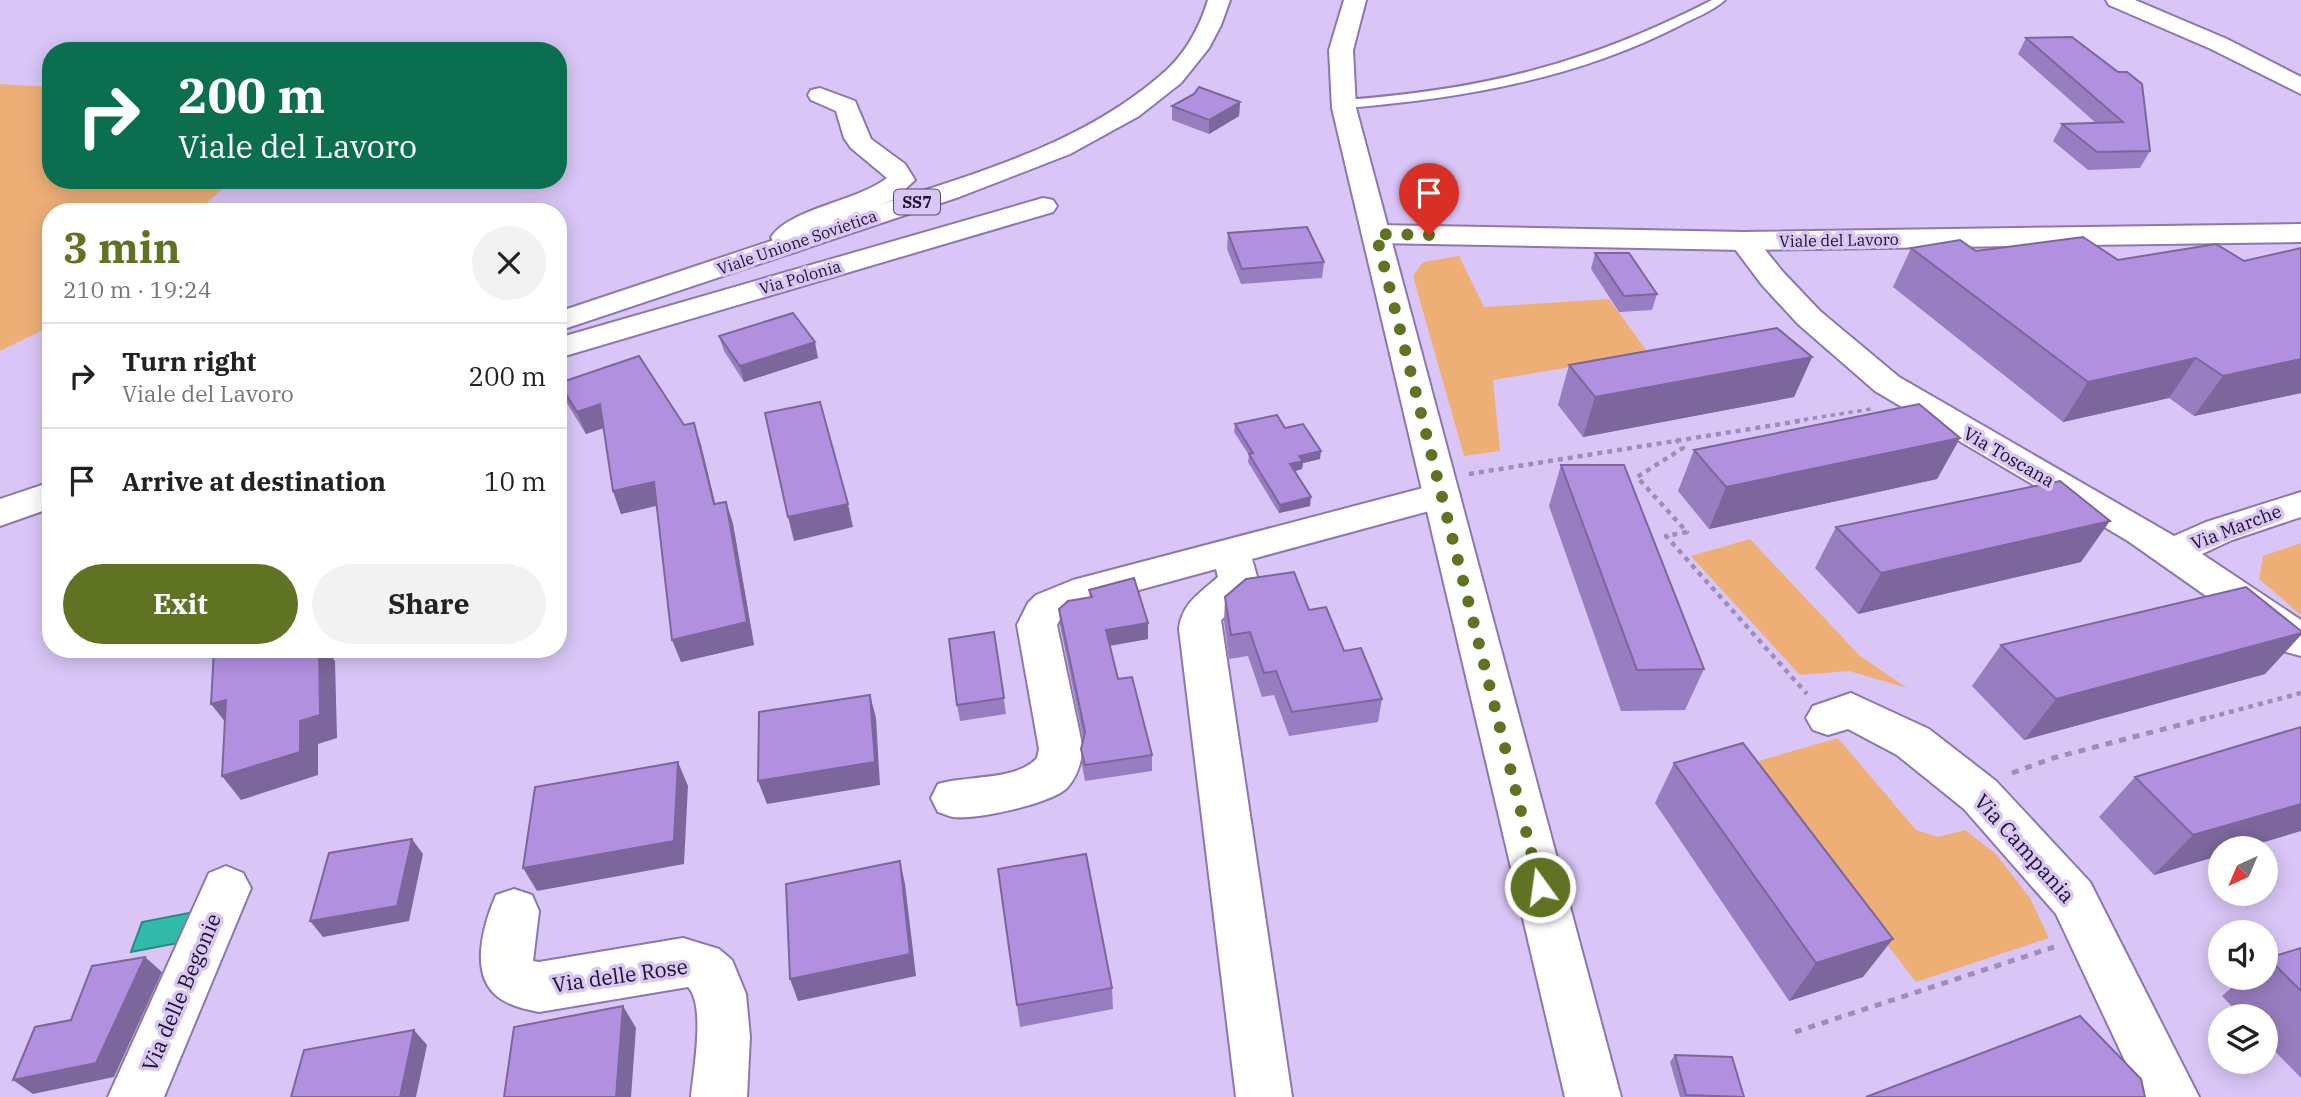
<!DOCTYPE html>
<html lang="en">
<head>
<meta charset="utf-8">
<style>
  :root { --surface:#fff; --page:#f2f2f2; --text:#222; --muted:#767676; --line:#e0e0e0; --accent:#5f7322 }
  body { margin:0; font-family:"IBM Plex Serif",serif; background:var(--page); color:var(--text); height:100vh; display:flex; flex-direction:column; font-size:26px; white-space:nowrap }
  * { box-sizing:border-box; margin:0 }
  p { font-size:23px; color:var(--muted) }
  .icon { flex:none; width:38px; height:38px; fill:none; stroke:currentColor; stroke-width:2; stroke-linecap:round; stroke-linejoin:round }
  .map { position:relative; flex:1; overflow:hidden }
  .side { position:absolute; left:42px; top:203px; width:525px; height:455px; display:flex; flex-direction:column; background:var(--surface); border-radius:28px; box-shadow:0 4px 18px #0003 }
  .side>* { flex:none }
  .top-card { position:absolute; left:42px; top:42px; width:525px; height:147px; border-radius:28px; box-shadow:0 4px 18px #0003; background:#0b6e4f; color:#fff; overflow:hidden }
  .needle { width:46px; rotate:224deg }
  .tools { position:absolute; left:2208px; top:836px; display:grid; gap:14px }
  .tools a { display:grid; place-items:center; width:70px; height:70px; border-radius:50%; background:var(--surface); box-shadow:0 4px 18px #0003; font-size:35px }
  .pin { position:absolute; display:grid; place-items:center; width:60px; height:60px; color:#fff; margin:-72px -30px; border-radius:50% 50% 50% 0; rotate:-45deg; box-shadow:0 0 7px #0007 }
  .pin .icon { rotate:45deg }
  .me { position:absolute; width:77px; margin:-38px; rotate:346deg; stroke-linejoin:round; filter:drop-shadow(0 0 5px #0008) }
  .turn { display:flex; align-items:center; gap:24px; height:147px; padding:0 21px; font-size:32px }
  .turn .icon { width:91px; height:91px; stroke-width:2.5 }
  .turn b { display:block; font-size:49px; line-height:60px }
  .round { display:grid; place-items:center; flex:none; width:74px; height:74px; border-radius:37px; background:var(--page) }
  .head { display:flex; align-items:center; justify-content:space-between; height:119px; padding:0 21px }
  h1 { font-size:42px; font-weight:800; line-height:52px; color:var(--accent) }
  .cta { display:flex; gap:14px; margin-top:auto; padding:14px 21px }
  .cta a { flex:1; height:80px; border-radius:42px; background:var(--accent); color:#fff; font-size:28px; font-weight:800; line-height:80px; text-align:center }
  .cta a+a { background:var(--page); color:var(--text) }
  ul { padding:0; list-style:none }
  li { display:flex; align-items:center; gap:21px; height:105px; padding:0 21px; border-top:2px solid var(--line) }
  li div { flex:1 }
  li b { display:block; font-size:26px }
  li em { font-style:normal }
  .map>svg:first-child { display:block }
  .green { fill:#eeaf76 }
  .water { fill:#31baa9; stroke:#2a8882; stroke-width:2 }
  .lines { fill:none; stroke-linecap:round; stroke-linejoin:round }
  .service-casing { stroke:#8d77af; stroke-width:4 }
  .minor-casing { stroke:#8d77af; stroke-width:4 }
  .tertiary-casing { stroke:#8d77af; stroke-width:4 }
  .secondary-casing { stroke:#8d77af; stroke-width:4 }
  .primary-casing { stroke:#8d77af; stroke-width:4 }
  .path-far2 { stroke:#9e8eb7; stroke-width:3.5; stroke-dasharray:4.5 4.5; stroke-linecap:butt }
  .path-far1 { stroke:#9e8eb7; stroke-width:4.5; stroke-dasharray:5 5; stroke-linecap:butt }
  .path { stroke:#9e8eb7; stroke-width:5; stroke-dasharray:7 7; stroke-linecap:butt }
  .service { fill:#fff; fill-rule:evenodd }
  .minor { fill:#fff; fill-rule:evenodd }
  .tertiary { fill:#fff; fill-rule:evenodd }
  .secondary { fill:#fff; fill-rule:evenodd }
  .primary { fill:#fff; fill-rule:evenodd }
  .wall { fill:#987dc0 }
  .shaded-wall { fill:#7c669c }
  .building { fill:#b191df; stroke:#7c669c; stroke-width:2 }
  .route { stroke:#5f7322; stroke-width:12; stroke-dasharray:0 21.6 }
  .labels { text-anchor:middle; dominant-baseline:central; stroke-width:7; stroke-linejoin:round; paint-order:stroke }
  .shield { fill:#d9c6f7; stroke:#544865; stroke-width:2 }
  .shield-label { font-size:16px; font-weight:bold; fill:#1b1227 }
  .far-street-label { font-size:16px; fill:#1b1227; stroke:#d9c6f7 }
  .street-label { font-size:18px; fill:#1b1227; stroke:#d9c6f7 }
  .near-street-label { font-size:21px; fill:#1b1227; stroke:#d9c6f7 }
</style>
</head>
<body>
<div class="map">
<svg width="2301" height="1097" viewBox="0 0 2301 1097">
  <rect width="100%" height="100%" fill="#d9c6f7"/>
  <path class="green" d="M0 84 51 87V180H233L196 212H51V326L0 351Z
    M1459 256 1484 307 1609 299 1649 354 1493 380 1500 451 1464 456 1413 276 1423 262Z
    M1750 539 1860 656 1907 688 1849 671 1800 675 1691 556Z
    M2301 543V615L2259 579 2263 556Z
    M1838 738 1916 830 1938 837 1965 830 1996 854 2030 898 2049 938 1916 982 1748 764Z"/>
  <path class="water" d="M199 911 189 941 131 952 142 922Z"/>
  <g class="lines">
    <defs>
      <path id="service" d="M1712 0H1725C1713 11 1694 18 1679 26 1576 79 1459 99 1344 108L1338 104 1344 100C1482 90 1588 64 1712 0Z"/>
      <path id="minor" d="M2106 0H2135L2227 39 2301 77V94L2211 49 2109 5Z
        M820 88 855 101 871 139 905 164 915 180 893 200 801 236 803 245 798 251 788 254 778 251 771 237C791 208 856 202 887 178L851 148 844 138 836 111 811 100 808 95 811 90Z
        M1043 198 1053 200 1057 206 1053 212 558 358V338Z
        M1743 232 1753 235 1783 272 1820 311 1899 377 2174 536 2206 522 2301 492V517L2232 540 2202 554 2301 620V656L2286 652 2128 541 1875 391 1798 324 1762 285 1729 241 1733 235Z
        M1442 483 1455 486 1460 495 1455 504 1252 559 1258 580 1247 597 1221 620 1292 1097H1236L1179 629C1182 603 1200 593 1218 577L1216 569 1084 605 1059 621 1057 625 1083 749C1081 763 1077 777 1067 788 1050 804 976 820 953 817 948 816 942 813 938 812L931 798 938 784C966 775 1017 781 1037 758L1039 749 1017 625 1028 603 1036 595 1073 580Z
        M1851 693 1929 729 1996 781 2090 882 2199 1097H2142L2056 914 1964 809 1897 755 1848 729 1828 735 1813 730 1806 718 1813 706Z
        M226 866 243 873 251 888 164 1097H108L209 873Z
        M514 889 532 895 539 911 533 961 539 962 683 938 719 949 732 960 746 994 750 1037 747 1097H691C693 1072 706 1005 688 987L539 1012C525 1009 510 1006 498 997 468 974 484 923 496 895Z"/>
      <path id="tertiary" d="M2301 224V242L1743 250 1376 243 1366 240 1362 234 1366 228 1376 225 1743 232Z"/>
      <path id="secondary" d="M1344 0H1366L1353 50 1356 108 1621 1097H1565L1332 108 1329 50Z"/>
      <path id="primary" d="M1208 0H1230L1221 25 1209 48 1181 83 1139 116 1070 154 959 197 558 331V312C657 279 756 246 855 213 959 178 1076 149 1161 75 1185 55 1199 29 1208 0Z
        M51 482V508L0 526V499Z"/>
    </defs>
    <use href="#service" class="service-casing"/>
    <use href="#minor" class="minor-casing"/>
    <use href="#tertiary" class="tertiary-casing"/>
    <use href="#secondary" class="secondary-casing"/>
    <use href="#primary" class="primary-casing"/>
    <path class="path-far2" d="M1795 421 1871 409"/>
    <path class="path-far1" d="M1676 439 1683 448 1637 477 1687 532 1666 536 1807 694
      M1469 474 1806 420
      M2200 720 2301 693"/>
    <path class="path" d="M2012 773 2053 758 2206 718
      M1795 1032 2054 947"/>
    <use href="#service" class="service"/>
    <use href="#minor" class="minor"/>
    <use href="#tertiary" class="tertiary"/>
    <use href="#secondary" class="secondary"/>
    <use href="#primary" class="primary"/>
  </g>
  <path class="wall" d="M2072 37 2150 151 2140 168 2088 170 2053 141 2062 124 2096 123 2018 54 2026 38Z
    M1240 102 1239 116 1209 134 1172 120V106Z
    M1228 233 1324 262 1322 278 1241 284 1227 249Z
    M1911 248 2118 260 2244 261 2301 248V393L2194 416 2169 398 2063 422 1893 287Z
    M1595 253 1657 294 1652 310 1619 312 1591 269Z
    M719 336 818 358 744 382 724 351Z
    M1812 357 1794 397 1583 437 1558 405 1569 365Z
    M559 383 684 425 701 445 715 504 726 502 733 524 754 645 681 662 657 506 621 514 613 491 604 428 586 434 568 405Z
    M1235 424 1285 428 1320 459 1303 463 1302 469 1294 471 1310 506 1279 513 1248 462 1249 455 1234 432Z
    M1960 438 1937 479 1709 529 1678 491 1694 450Z
    M1561 465 1704 669 1685 710 1621 711 1549 506Z
    M1836 527 2081 562 1858 614 1815 568Z
    M1089 590 1148 639 1110 646 1118 679 1152 755V771L1085 781 1082 765 1081 749 1083 738 1060 625 1059 609 1090 598Z
    M1225 597 1309 610 1344 651 1382 699 1378 722 1289 736 1274 695 1262 697 1248 656 1229 659 1224 621Z
    M2301 631V635L2265 674 2024 740 1972 686 2001 645Z
    M994 632 1006 714 960 721 957 705Z
    M1674 763 1863 977 1789 1001 1655 803Z
    M2135 777 2221 849V855L2154 875 2099 817Z
    M998 869 1112 988 1113 1009 1020 1027Z
    M2301 948V1078L2266 1042V1017H2242L2222 996 2243 978H2266V959L2268 958Z
    M1675 1055 1744 1097H1680L1670 1062Z"/>
  <path class="shaded-wall" d="M1240 102 1239 116 1209 134V120Z
    M815 342 818 358 744 382 740 366Z
    M1812 357 1794 397 1583 437 1595 397Z
    M2196 358 2169 398 2063 422 2088 382Z
    M2301 359V393L2194 416 2223 376Z
    M600 404 609 426 586 434 577 412Z
    M694 423 701 445 721 527 714 504Z
    M1960 438 1937 479 1709 529 1726 487Z
    M1321 451 1320 459 1303 463 1302 469 1289 473 1290 464 1299 456Z
    M654 482 662 504 621 514 613 491Z
    M1311 497 1310 506 1279 513 1280 505Z
    M726 502 733 524 754 645 681 662 672 640Z
    M848 504 853 527 794 541 788 517Z
    M2110 521 2081 562 1858 614 1881 573Z
    M1148 623V639L1106 646V630Z
    M2301 633V635L2265 674 2024 740 2056 699Z
    M319 649H327L335 661 337 738 318 744V775L241 800 222 776Z
    M870 695 876 718 880 785 767 804 758 781Z
    M226 700 230 728 211 704Z
    M678 762 688 786 684 864 537 891 523 868Z
    M2301 804V831L2241 849H2221V855L2154 875 2193 835Z
    M412 839 423 854 409 921 323 937 310 921Z
    M900 861 905 884 916 976 798 1001 790 979Z
    M1893 939 1863 977 1789 1001 1816 963Z
    M145 957 162 972 114 1077 33 1094 13 1080Z
    M623 1006 636 1028 631 1097H616Z
    M414 1030 427 1045 416 1097H400Z"/>
  <path class="building" d="M2072 37 2118 72H2127L2142 84 2150 151 2097 152 2062 124 2123 122 2026 38Z
    M1199 87 1240 102 1209 120 1172 106 1194 94Z
    M1307 227 1324 262 1242 269 1228 233Z
    M2083 237 2118 260 2216 244 2244 261 2301 248V359L2223 376 2196 358 2088 382 1911 248 1960 240 1976 251Z
    M1595 253H1629L1657 294 1624 296Z
    M793 313 815 342 740 366 719 336Z
    M1777 328 1812 357 1595 397 1569 365Z
    M639 356 684 425 694 423 714 504 726 502 747 622 672 640 654 482 613 491 600 404 577 412 559 383Z
    M820 402 848 504 788 517 765 413Z
    M1919 404 1960 438 1726 487 1694 450Z
    M1277 415 1285 428 1303 424 1321 451 1299 456 1303 461 1290 464 1311 497 1280 505 1249 454 1253 453 1235 424Z
    M1561 465H1624L1704 669 1637 670Z
    M2060 481 2110 521 1881 573 1836 527Z
    M1294 572 1309 610 1326 607 1344 651 1361 648 1382 699 1292 712 1276 671 1264 673 1250 632 1231 635 1225 597 1246 579Z
    M1134 578 1148 623 1106 630 1118 679 1132 677 1152 755 1085 765 1081 749 1085 732 1059 609 1068 601 1092 597 1089 590Z
    M2246 587 2301 631V633L2056 699 2001 645Z
    M994 632 1004 698 957 705 949 639Z
    M214 649H319L320 715 300 721V752L222 776 226 700 211 704Z
    M870 695 875 762 758 781 759 712Z
    M2301 727V804L2193 835 2135 777Z
    M1743 743 1893 939 1816 963 1674 763Z
    M678 762 674 841 523 868 535 787Z
    M412 839 397 906 310 921 329 853Z
    M1086 854 1112 988 1017 1005 998 869Z
    M900 861 910 954 790 979 786 884Z
    M2301 948V991L2268 958Z
    M145 957 96 1063 13 1080 35 1027 71 1020 92 966Z
    M623 1006 616 1097H504L514 1027Z
    M2080 1016 2141 1079 2145 1097H1866Z
    M414 1030 400 1097H291L304 1050Z
    M1675 1055 1732 1057 1744 1097 1686 1095Z"/>
  <g class="lines">
    <path class="route" d="M1429 235 1376 234 1540 887"/>
  </g>
  <g class="labels">
    <rect class="shield" x="894" y="189.5" width="46" height="25" rx="5"/>
    <g class="shield-label">
      <text x="917" y="202">SS7</text>
    </g>
    <g class="far-street-label">
      <text transform="translate(1839 240) rotate(-1)">Viale del Lavoro</text>
      <text transform="translate(797 242) rotate(-19)">Viale Unione Sovietica</text>
      <text transform="translate(800 277) rotate(-16)">Via Polonia</text>
    </g>
    <g class="street-label">
      <text transform="translate(2009 457) rotate(30)">Via Toscana</text>
      <text transform="translate(2236 527) rotate(-21)">Via Marche</text>
    </g>
    <g class="near-street-label">
      <text transform="translate(2025 848) rotate(48)">Via Campania</text>
      <text transform="translate(620 975) rotate(-8)">Via delle Rose</text>
      <text transform="translate(181 992) rotate(-67)">Via delle Begonie</text>
    </g>
  </g>
</svg>
<div class="tools">
<a><svg class="needle" viewBox="-14 -14 28 28"><path d="M0-13l5 13h-10z" fill="#e53935"/><path d="M0 13l5-13h-10z" fill="#767676"/></svg></a>
<a><svg class="icon" aria-label="sound" viewBox="0 0 24 24"><path d="M4 9h4l5-4v14l-5-4H4zM17 9q2 3 0 6"/></svg></a>
<a><svg class="icon" aria-label="layers" viewBox="0 0 24 24"><path d="M12 4l9 5-9 5-9-5zM3 14l9 5 9-5"/></svg></a>
</div>
<div class="pin" style="left:1429px;top:235px;background:#d93025"><svg class="icon" aria-label="arrive" viewBox="0 0 24 24"><path d="M6 21V4h12l-3 4 3 4H6"/></svg></div>
<svg class="me" style="left:1540px;top:887px" viewBox="-20 -20 40 40"><circle r="17" fill="#5f7322" stroke="#fff" stroke-width="3"/><path d="M0-11L8 9 0 5-8 9z" fill="#fff"/></svg>
<div class="top-card">
<div class="turn"><svg class="icon" aria-label="right" viewBox="0 0 24 24"><path d="M7 20v-9h11M14 6l5 5-5 5"/></svg><div><b>200 m</b>Viale del Lavoro</div></div>
</div>
<section class="side">
<div class="head"><div><h1>3 min</h1><p>210 m · 19:24</p></div><a class="round"><svg class="icon" aria-label="close" viewBox="0 0 24 24"><path d="M6 6l12 12M18 6L6 18"/></svg></a></div>
<ul>
<li><svg class="icon" aria-label="right" viewBox="0 0 24 24"><path d="M7 20v-9h11M14 6l5 5-5 5"/></svg><div><b>Turn right</b><p>Viale del Lavoro</p></div><em>200 m</em></li>
<li><svg class="icon" aria-label="arrive" viewBox="0 0 24 24"><path d="M6 21V4h12l-3 4 3 4H6"/></svg><div><b>Arrive at destination</b></div><em>10 m</em></li>
</ul>
<div class="cta"><a>Exit</a><a>Share</a></div>
</section>
</div>
</body>
</html>
